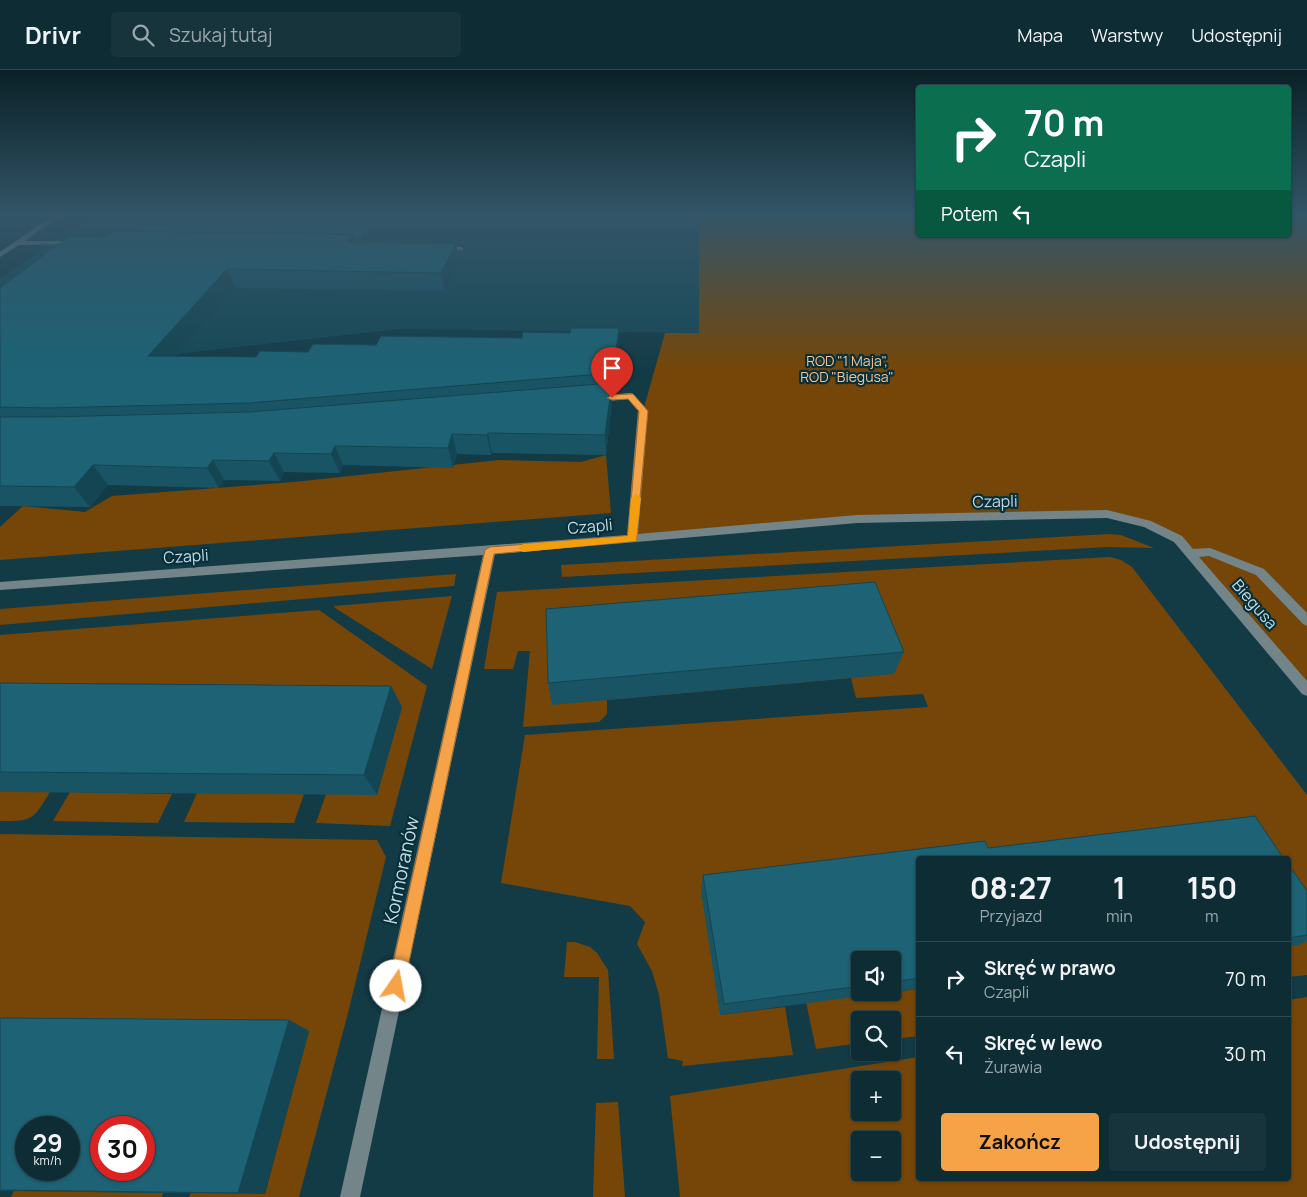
<!DOCTYPE html>
<html lang="pl">
<head>
<meta charset="utf-8">
<style>
  :root { --surface:#0e2c34; --page:#17343c; --text:#f1f3f6; --muted:#9ba7ac; --line:#2e484f; --accent:#f6a247 }
  body { margin:0; font-family:Manrope,sans-serif; background:var(--page); color:var(--text); height:100vh; display:flex; flex-direction:column; font-size:19px; white-space:nowrap }
  * { box-sizing:border-box; margin:0 }
  p { font-size:16px; color:var(--muted) }
  .icon { flex:none; width:28px; height:28px; fill:none; stroke:currentColor; stroke-width:2; stroke-linecap:round; stroke-linejoin:round }
  .map { position:relative; flex:1; overflow:hidden }
  .drawer { position:absolute; left:916px; top:786px; width:375px; height:325px; display:flex; flex-direction:column; background:var(--surface); border-radius:5px; box-shadow:0 1px 4px #0004,0 0 0 1px var(--line) }
  .drawer>* { flex:none }
  .top-card { position:absolute; left:916px; top:15px; width:375px; height:152px; border-radius:5px; box-shadow:0 1px 4px #0004,0 0 0 1px var(--line); background:#0b6e4f; color:#fff; overflow:hidden }
  .tools { position:absolute; left:851px; top:881px; display:grid; gap:10px }
  .tools a { display:grid; place-items:center; width:50px; height:50px; border-radius:5px; background:var(--surface); box-shadow:0 1px 4px #0004,0 0 0 1px var(--line); font-size:25px }
  .speed { position:absolute; left:15px; top:1046px; display:flex; gap:10px; font-size:25px; font-weight:700; text-align:center }
  .speed>* { display:grid; place-content:center; width:65px; height:65px; border-radius:50%; background:var(--surface); box-shadow:0 1px 4px #0004,0 0 0 1px var(--line); line-height:1 }
  .speed small { font-size:12px; font-weight:400 }
  .speed .limit { border:8px solid #d22; background:#fff; color:#111 }
  .pin { position:absolute; display:grid; place-items:center; width:42px; height:42px; color:#fff; margin:-51px -21px; border-radius:50% 50% 50% 0; rotate:-45deg; box-shadow:0 0 5px #0007 }
  .pin .icon { rotate:45deg }
  .me { position:absolute; width:55px; margin:-28px; rotate:12deg; stroke-linejoin:round; filter:drop-shadow(0 0 4px #0008) }
  .turn { display:flex; align-items:center; gap:18px; height:105px; padding:0 25px; font-size:22px }
  .turn .icon { width:65px; height:65px; stroke-width:2.5 }
  .turn b { display:block; font-size:35px; line-height:42px }
  .then { display:flex; align-items:center; height:48px; padding:0 25px; background:#0003; gap:10px; font-size:19px }
  .eta { display:flex; justify-content:space-evenly; align-items:center; height:85px; text-align:center }
  .eta b { font-size:30px; font-weight:700; line-height:35px }
  .action { display:flex; gap:10px; margin-top:auto; padding:10px 25px }
  .action a { flex:1; height:58px; border-radius:5px; background:var(--accent); color:#111; font-size:20px; font-weight:700; line-height:58px; text-align:center }
  .action a+a { background:var(--page); color:var(--text) }
  ul { padding:0; list-style:none }
  li { display:flex; align-items:center; gap:15px; height:75px; padding:0 25px; border-top:1px solid var(--line) }
  li div { flex:1 }
  li b { display:block; font-size:19px }
  li em { font-style:normal }
  header { display:flex; align-items:center; gap:30px; box-sizing:border-box; height:70px; padding:0 25px; background:var(--surface); border-bottom:1px solid var(--line) }
  header strong { font-size:24px }
  nav { display:flex; gap:28px; margin-inline-start:auto; font-size:18px }
  .search { width:350px; height:45px; background:var(--page); display:flex; align-items:center; gap:12px; box-sizing:border-box; padding:0 18px; border-radius:5px; color:var(--muted); font-size:19px }
  .map>svg:first-child { display:block }
  .built { fill:#154856 }
  .green { fill:#764608; fill-rule:evenodd }
  .lines { fill:none; stroke-linecap:round; stroke-linejoin:round }
  .minor { fill:#74858a; fill-rule:evenodd }
  .wall { fill:#195465 }
  .shaded-wall { fill:#144552 }
  .building { fill:#1d6275; stroke:#144552; fill-rule:evenodd }
  .route { fill:#f6a247; stroke:#a0692e }
  .slow { fill:#f59e0b }
  .labels { text-anchor:middle; dominant-baseline:central; stroke-width:4.5; stroke-linejoin:round; paint-order:stroke }
  .far-park-label { font-size:14px; fill:#f8c38f; stroke:#06303b }
  .street-label { font-size:16px; fill:#c6dae1; stroke:#06303b }
  .near-street-label { font-size:19px; fill:#c6dae1; stroke:#06303b }
</style>
</head>
<body>
<header>
<strong>Drivr</strong>
<div class="search"><svg class="icon" aria-label="search" viewBox="0 0 24 24"><circle cx="10" cy="10" r="6"/><path d="M15 15l6 6"/></svg>Szukaj tutaj</div>
<nav><a>Mapa</a><a>Warstwy</a><a>Udostępnij</a></nav>
</header>
<div class="map">
<svg width="1307" height="1127" viewBox="0 0 1307 1127">
  <rect width="100%" height="100%" fill="#133b46"/>
  <path class="built" d="M91 145H699V263L399 259 132 289 0 284V209Z"/>
  <path class="green" d="M699 145H919V165H1289V145H1307V620L1190 483 1147 454 1107 444 857 449 632 469 643 341 665 263H699Z
    M606 385 611 443 0 490V457L23 436 85 442 112 426 294 412 499 390 581 392Z
    M1110 464 1121 465 1154 478 1107 477 562 507 561 495Z
    M1110 487 1121 490 1132 497 1307 725V905L1289 907V789H919L720 945 785 937 793 985 682 996 683 991 668 988 659 925 652 901 637 874 645 852 630 836 501 813 525 665 928 637 923 624 856 628 851 608 894 604 552 635 607 630V644L599 652 523 657 530 581H518L513 599H484L497 522Z
    M456 504 454 516 0 555V539Z
    M452 526 432 599 335 538 334 536Z
    M319 540 427 616 390 756 316 753 326 724 0 634V565Z
    M0 722H50C33 750 33 751 0 751Z
    M70 722 172 724 158 753 53 751Z
    M197 723 304 724 294 753 184 752Z
    M0 764 377 770 386 787 348 943 299 1127H189L191 1122 265 1124 309 961 0 958Z
    M567 872H575L590 877 597 883 608 900 614 989H597L599 907H564Z
    M919 919V966L893 969 892 950H860V973L816 979 806 932Z
    M1307 927V1127H680L670 1026 919 987V1109H1289V930ZM860 1010H892V1042H860ZM860 1070H892V1102H860Z
    M618 1032 625 1127H593L596 1033Z
    M14 1121 163 1123 162 1127H11Z"/>
  <g class="lines">
    <path class="minor" d="M53 145H61L25 171H75L77 172V174L19 175 0 187V182Z
      M461 177 463 178V180L440 181 436 179 440 177Z
      M630 323 633 324 648 341 638 464 857 445 1107 440 1151 451 1182 466 1193 479 1210 478 1264 499 1307 543V556L1303 554 1256 505 1209 486 1199 487 1307 611V626L1302 624 1174 472 1144 457 1107 448 857 453 495 484 360 1127H340L483 485 0 520V512L627 465 638 341 628 329 596 332 591 329 596 326Z"/>
  </g>
  <path class="wall" d="M138 145H386L365 172 456 174 459 192 445 221 235 218 176 286 256 287 376 275 522 268 619 258V277L614 322 612 323V332L606 385 492 383 491 385 457 384 453 398 343 395 340 403 284 402 280 411 224 410 219 418 108 415 90 437 0 436V218L107 167 131 161 142 151Z
    M904 582 894 604 552 635 548 613Z
    M0 613 391 616 402 637 377 725 0 722Z
    M919 789V919L892 922V890H860V922H891L720 945 701 822 703 805Z
    M1289 795 1307 821V871L1299 875 1289 876Z
    M0 948 289 950 309 961 264 1124 0 1121Z"/>
  <path class="shaded-wall" d="M378 145H386L364 174 362 166Z
    M352 164 358 181 346 172Z
    M456 174 459 192 445 221 441 203Z
    M227 199 235 218 159 305 148 286Z
    M619 258V277L614 322 613 303Z
    M612 313V332L606 385 605 365Z
    M488 363 492 383 491 385 487 365Z
    M452 364 457 384 453 398 448 378Z
    M335 376 343 395 340 403 331 384Z
    M274 383 284 402 280 411 269 391Z
    M213 390 224 410 219 418 207 398Z
    M93 395 108 415 90 437 74 417Z
    M391 616 402 637 377 725 364 705Z
    M289 950 309 961 264 1124 238 1123Z"/>
  <path class="building" d="M139 145H378L362 166H353L352 164 131 161 142 151Z
    M114 161 352 164 346 172 456 174 441 203 227 199 148 286 256 287 260 281 308 282 313 274 376 275 381 266 522 268 523 262 570 263 571 258H619L613 303 249 333 49 338 0 337V218L69 166 107 167Z
    M612 313 605 365 488 363 487 365 452 364 448 378 335 376 331 384 274 383 269 391 213 390 207 398 93 395 74 417 0 416V347H49L249 342Z
    M875 512 904 582 548 613 546 539Z
    M0 613 391 616 364 705 0 702Z
    M1255 746 1284 789H919V908L892 912V890H860V916L724 934 703 805 985 771 988 778Z
    M1289 795 1307 821V865L1289 868Z
    M0 948 289 950 238 1123 0 1120ZM26 1058H69V1100H26ZM101 1058H144V1100H101Z"/>
  <linearGradient id="sky" x2="0" y2="1"><stop stop-color="#0a2026"/><stop offset="0.48" stop-color="#335568"/><stop offset="1" stop-color="#335568" stop-opacity="0"/></linearGradient>
  <rect width="1307" height="303" fill="url(#sky)"/>
  <path class="route" d="M630 324H633L648 341 636 471 494 484 404 916 402 921 396 924 390 921 388 916 485 480 490 477 628 466 639 341 628 329 612 330 607 328 612 325Z"/>
  <path class="slow" d="M636 424 641 428 636 471 523 482 518 478 523 474 628 466 631 428Z"/>
  <g class="labels">
    <g class="far-park-label">
      <text x="847" y="290">ROD "1 Maja",<tspan x="847" dy="16">ROD "Biegusa"</tspan></text>
    </g>
    <g class="street-label">
      <text transform="translate(995 431) rotate(-1)">Czapli</text>
      <text transform="translate(590 456) rotate(-5)">Czapli</text>
      <text transform="translate(186 486) rotate(-4)">Czapli</text>
      <text transform="translate(1255 534) rotate(49)">Biegusa</text>
    </g>
    <g class="near-street-label">
      <text transform="translate(401 800) rotate(-78)">Kormoranów</text>
    </g>
  </g>
</svg>
<div class="tools">
<a><svg class="icon" aria-label="sound" viewBox="0 0 24 24"><path d="M4 9h4l5-4v14l-5-4H4zM17 9q2 3 0 6"/></svg></a>
<a><svg class="icon" aria-label="search" viewBox="0 0 24 24"><circle cx="10" cy="10" r="6"/><path d="M15 15l6 6"/></svg></a>
<a>+</a>
<a>−</a>
</div>
<div class="speed"><div>29<small>km/h</small></div><div class="limit">30</div></div>
<div class="pin" style="left:612px;top:328px;background:#d93025"><svg class="icon" aria-label="arrive" viewBox="0 0 24 24"><path d="M6 21V4h12l-3 4 3 4H6"/></svg></div>
<svg class="me" style="left:396px;top:916px" viewBox="-20 -20 40 40"><circle r="19" fill="#fff"/><path d="M0-13L10 11 0 6-10 11z" fill="#f6a247"/></svg>
<div class="top-card">
<div class="turn"><svg class="icon" aria-label="right" viewBox="0 0 24 24"><path d="M7 20v-9h11M14 6l5 5-5 5"/></svg><div><b>70 m</b>Czapli</div></div>
<div class="then">Potem<svg class="icon" aria-label="left" viewBox="0 0 24 24"><path d="M17 20v-9H6M10 6l-5 5 5 5"/></svg></div>
</div>
<section class="drawer">
<div class="eta">
<div><b>08:27</b><p>Przyjazd</p></div>
<div><b>1</b><p>min</p></div>
<div><b>150</b><p>m</p></div>
</div>
<ul>
<li><svg class="icon" aria-label="right" viewBox="0 0 24 24"><path d="M7 20v-9h11M14 6l5 5-5 5"/></svg><div><b>Skręć w prawo</b><p>Czapli</p></div><em>70 m</em></li>
<li><svg class="icon" aria-label="left" viewBox="0 0 24 24"><path d="M17 20v-9H6M10 6l-5 5 5 5"/></svg><div><b>Skręć w lewo</b><p>Żurawia</p></div><em>30 m</em></li>
</ul>
<div class="action"><a>Zakończ</a><a>Udostępnij</a></div>
</section>
</div>
</body>
</html>
